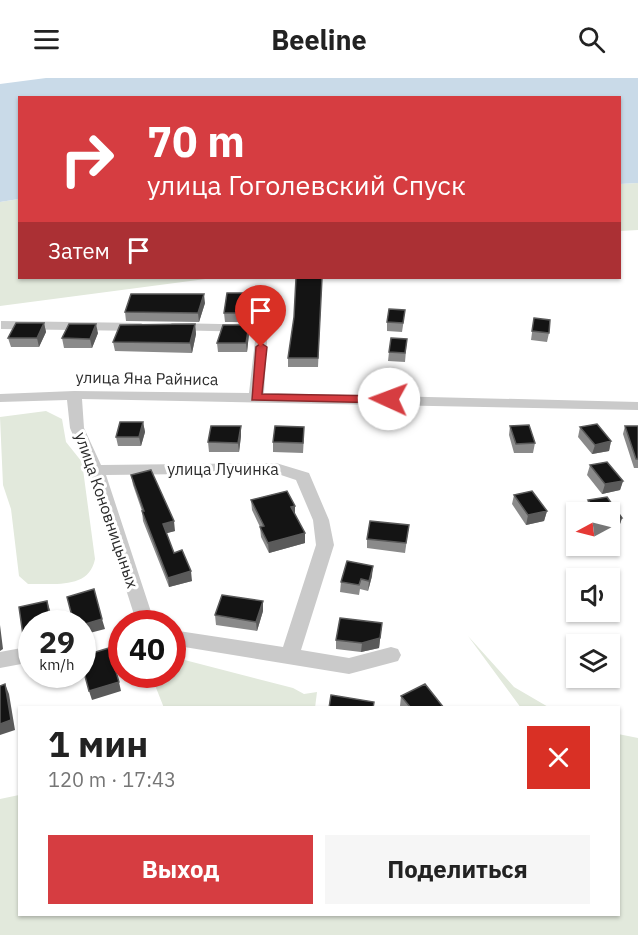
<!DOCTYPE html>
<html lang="ru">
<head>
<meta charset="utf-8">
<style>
  :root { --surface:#fff; --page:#f6f6f6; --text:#222; --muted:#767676; --accent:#d63d41 }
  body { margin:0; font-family:"IBM Plex Sans",sans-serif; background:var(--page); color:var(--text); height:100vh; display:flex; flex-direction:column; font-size:22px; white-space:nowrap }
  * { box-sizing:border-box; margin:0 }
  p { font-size:20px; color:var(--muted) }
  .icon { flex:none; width:33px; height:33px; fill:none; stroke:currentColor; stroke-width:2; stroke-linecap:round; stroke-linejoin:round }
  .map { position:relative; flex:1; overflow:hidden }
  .panel { position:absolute; left:18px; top:628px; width:602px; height:210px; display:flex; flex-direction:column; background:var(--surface); border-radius:0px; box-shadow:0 2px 4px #0004 }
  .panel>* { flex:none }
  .hud { position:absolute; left:18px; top:18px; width:603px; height:183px; border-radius:0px; box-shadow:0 2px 4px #0004; background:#d63d41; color:#fff; overflow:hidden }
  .needle { width:39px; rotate:263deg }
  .controls { position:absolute; left:566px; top:424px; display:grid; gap:12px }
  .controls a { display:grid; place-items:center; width:54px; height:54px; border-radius:0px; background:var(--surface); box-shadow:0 2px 4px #0004; font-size:30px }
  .speed { position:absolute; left:18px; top:532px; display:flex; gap:12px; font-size:30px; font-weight:700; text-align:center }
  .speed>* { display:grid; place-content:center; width:78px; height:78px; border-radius:50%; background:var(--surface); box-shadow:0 2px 4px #0004; line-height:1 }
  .speed small { font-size:15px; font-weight:400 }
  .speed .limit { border:9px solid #d22; background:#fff; color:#111 }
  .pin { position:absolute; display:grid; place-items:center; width:51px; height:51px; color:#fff; margin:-62px -26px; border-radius:50% 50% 50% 0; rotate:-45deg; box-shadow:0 0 6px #0007 }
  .pin .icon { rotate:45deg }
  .me { position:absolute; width:66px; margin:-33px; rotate:272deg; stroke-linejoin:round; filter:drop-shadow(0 0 4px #0008) }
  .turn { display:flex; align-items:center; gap:21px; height:126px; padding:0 30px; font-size:27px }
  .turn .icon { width:78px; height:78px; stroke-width:2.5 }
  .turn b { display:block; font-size:42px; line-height:51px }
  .then { display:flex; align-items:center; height:57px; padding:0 30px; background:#0003; gap:12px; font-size:22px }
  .round { display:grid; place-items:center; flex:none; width:63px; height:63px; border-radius:0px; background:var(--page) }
  .head { display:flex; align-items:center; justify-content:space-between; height:102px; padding:0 30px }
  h1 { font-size:36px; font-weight:800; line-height:45px }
  .button { display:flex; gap:12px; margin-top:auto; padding:12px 30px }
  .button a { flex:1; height:69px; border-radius:0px; background:var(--accent); color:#fff; font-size:24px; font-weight:800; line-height:69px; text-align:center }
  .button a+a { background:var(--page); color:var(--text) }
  header { display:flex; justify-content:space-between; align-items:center; height:78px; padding:0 30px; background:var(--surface); font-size:27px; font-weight:800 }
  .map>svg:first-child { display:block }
  .green { fill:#e2e9dc }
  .water { fill:#c9dae8 }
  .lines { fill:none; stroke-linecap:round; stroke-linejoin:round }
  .minor { fill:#cacaca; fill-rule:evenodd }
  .wall { fill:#8a8a8a }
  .shaded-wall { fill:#5a5a5a }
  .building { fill:#141414; stroke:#5a5a5a; stroke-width:1.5 }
  .route { fill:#d63d41; stroke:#8b282a; stroke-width:1.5 }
  .labels { text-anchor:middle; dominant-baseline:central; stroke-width:6; stroke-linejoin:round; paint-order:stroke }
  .street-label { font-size:16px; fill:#2d2d2d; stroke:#fff }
</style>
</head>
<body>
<header><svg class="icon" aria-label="menu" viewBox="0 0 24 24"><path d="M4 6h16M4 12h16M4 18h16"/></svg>Beeline<svg class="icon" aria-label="search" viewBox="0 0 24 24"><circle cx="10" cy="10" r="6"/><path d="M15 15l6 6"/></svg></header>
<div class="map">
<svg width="638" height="857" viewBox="0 0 638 857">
  <rect width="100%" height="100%" fill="#fff"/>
  <path class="green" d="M638 105V152L620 153V106Z
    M19 121 20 200H213L0 228V124Z
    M46 333 62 341 66 364 82 384 95 481C89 512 53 505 28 506L19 498 11 431 3 407 0 339Z
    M468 558 514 609 550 630H521Z
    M173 579 293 610 304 616 317 614 315 630H164L151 597H172Z
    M618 656 638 660V857H0V721L19 717 20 837H618Z"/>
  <path class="water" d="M46 0H638V105L620 106V20H20L19 121 0 124V6Z"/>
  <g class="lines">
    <path class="minor" d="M1 243 141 245 147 249 141 253 1 251Z
      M172 245 268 247 264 315 638 324V332L82 321 84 350 101 387 276 385 309 395 329 442 334 467 301 572 349 580 391 569 398 571 401 577 398 583 349 596 172 567V552L283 569 316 467 313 442 296 402 275 395 106 397 155 546H137L88 392 70 350 67 322 0 324V316L74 313 249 315 256 254 167 252 166 249Z
      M32 568V584L0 590V574Z"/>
  </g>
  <path class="wall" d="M322 200 318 289H288V280Z
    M254 224 251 244H225L224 235Z
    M205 225 199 244 126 243 125 234Z
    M534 240 549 255 547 264 531 262Z
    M404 241 402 254 387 253V244Z
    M44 245 46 254 39 269H11L8 260Z
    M195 246 196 256 192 275 115 273 113 264Z
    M98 255 92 270H64L62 260Z
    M249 256 247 274H218L217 265Z
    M407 261 405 284 388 283 389 274Z
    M143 344 145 354 141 368H118L116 359Z
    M510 348 535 365 533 375H514L509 357Z
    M625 348H638V390H634L623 356Z
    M580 349 611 363 609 373 592 376 578 359Z
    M241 358 239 374H209L208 364Z
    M304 358 303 375 273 374V364Z
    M590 387 623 403 620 412 602 416 587 397Z
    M131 397 175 453 166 455 174 475 192 503 169 509 143 443 142 433 133 407Z
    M514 417 547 433 544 443 526 447 512 426Z
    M607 419 622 440 619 449 609 451V435H587L585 432 588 422Z
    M251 422 295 428V437L305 455V465L269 475 261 459 260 449 252 432Z
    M409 447 405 475 367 470V461Z
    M372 498 368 513 360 511 359 517 340 514 341 504Z
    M263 533 257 553 216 547 215 537Z
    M382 545 379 570 361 574 336 571V562Z
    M401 618 444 630H402L400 628Z"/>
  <path class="shaded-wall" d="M253 215 254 224 251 244 250 235Z
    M204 216 205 225 199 244 198 235Z
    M44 245 46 254 39 269 37 260Z
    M96 246 98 255 92 270 90 261Z
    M195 246 196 256 192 275 190 265Z
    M249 247V256L247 274 246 265Z
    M143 344 145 354 141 368 139 359Z
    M241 348V358L239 374 238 365Z
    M611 363 609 373 592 376 595 367Z
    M623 403 620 412 602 416 605 406Z
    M295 428V438L291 429Z
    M547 433 544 443 526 447 528 437Z
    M622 440 619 449 609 451V442Z
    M174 443 175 453 164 456 163 446Z
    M305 455V465L269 475 268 465Z
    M373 488 372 498 368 513 369 503Z
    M191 493 192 503 169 509 168 500Z
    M47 523 50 532 52 546H51Z
    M263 523V533L257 553 256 544Z
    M102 541 105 551 82 557V547Z
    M382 545 379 570 361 574 362 565Z
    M0 547 3 571 0 573Z
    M28 556 32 566 26 567 23 557Z
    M119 604 121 613 92 622 89 613Z
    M5 606 9 616 15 652 0 657V646Z"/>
  <path class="building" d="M296 200H322L318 280H288L294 239Z
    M227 215H253L250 235H224Z
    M131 216H204L198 235 125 234Z
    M389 231 405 232 403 245 387 244Z
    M534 240 550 242 549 255 532 253Z
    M16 245H44L37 260H8Z
    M69 246H96L90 261 62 260Z
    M195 246 190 265 113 264 120 247Z
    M223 247H249L246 265H217Z
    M391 260 407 261 405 275 389 274Z
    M120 344H143L139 359H116Z
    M597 346 611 363 595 367 580 349Z
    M529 347 535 365 516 366 510 348Z
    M211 348H241L238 365 208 364Z
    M275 348 304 349 303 365 273 364Z
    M625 348H638V381H636Z
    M607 384 623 403 605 406 590 387Z
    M151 392 174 443 163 446 174 475 182 472 191 493 168 500 142 433H144L131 397Z
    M287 413 295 428 291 429 305 455 268 465 260 449 264 448 251 422Z
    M532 413 547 433 528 437 514 417Z
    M607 419 622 440 609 442V435H597L588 422Z
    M370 443 409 447 406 465 367 461Z
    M347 483 373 488 369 503 361 501 359 507 341 504Z
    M94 511 102 541 82 547 74 546 67 519Z
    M222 517 263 523 256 544 215 537Z
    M47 523 51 546H32V559L28 556 23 557 19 529Z
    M340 540 382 545 380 560 362 565 336 562Z
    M109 570 119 604 89 613 82 587V578Z
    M5 606 11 642 0 646V608Z
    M425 606 444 630H411L401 618Z
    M331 617 374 624 373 630H329Z"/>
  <path class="route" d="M261 265 267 269 262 316 389 318 395 321 389 325 252 322 256 269Z"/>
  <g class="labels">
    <g class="street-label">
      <text transform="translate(147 300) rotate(1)">улица Яна Райниса</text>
      <text x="223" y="391">улица Лучинка</text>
      <text transform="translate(107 432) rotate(71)">улица Коновницыных</text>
    </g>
  </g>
</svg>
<div class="controls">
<a><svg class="needle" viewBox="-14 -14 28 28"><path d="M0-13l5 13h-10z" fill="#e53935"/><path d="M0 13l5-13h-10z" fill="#767676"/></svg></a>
<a><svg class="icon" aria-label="sound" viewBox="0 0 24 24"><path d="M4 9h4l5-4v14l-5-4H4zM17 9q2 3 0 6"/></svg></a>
<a><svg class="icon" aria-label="layers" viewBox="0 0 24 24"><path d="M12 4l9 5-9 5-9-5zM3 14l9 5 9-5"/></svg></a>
</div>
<div class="speed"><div>29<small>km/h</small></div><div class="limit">40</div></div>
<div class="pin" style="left:261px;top:269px;background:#d93025"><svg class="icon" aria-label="arrive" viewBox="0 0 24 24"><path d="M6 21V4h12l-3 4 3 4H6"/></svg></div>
<svg class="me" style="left:389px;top:321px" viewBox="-20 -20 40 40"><circle r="19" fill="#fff"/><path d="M0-13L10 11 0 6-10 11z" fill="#d63d41"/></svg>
<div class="hud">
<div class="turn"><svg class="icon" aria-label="right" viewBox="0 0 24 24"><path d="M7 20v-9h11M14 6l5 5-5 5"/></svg><div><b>70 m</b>улица Гоголевский Спуск</div></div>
<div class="then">Затем<svg class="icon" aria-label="arrive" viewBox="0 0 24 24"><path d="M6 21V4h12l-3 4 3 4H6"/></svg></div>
</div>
<section class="panel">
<div class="head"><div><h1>1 мин</h1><p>120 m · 17:43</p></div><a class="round" style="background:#d93025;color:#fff"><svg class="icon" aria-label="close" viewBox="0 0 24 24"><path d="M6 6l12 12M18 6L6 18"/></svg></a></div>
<div class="button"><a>Выход</a><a>Поделиться</a></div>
</section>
</div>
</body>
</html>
